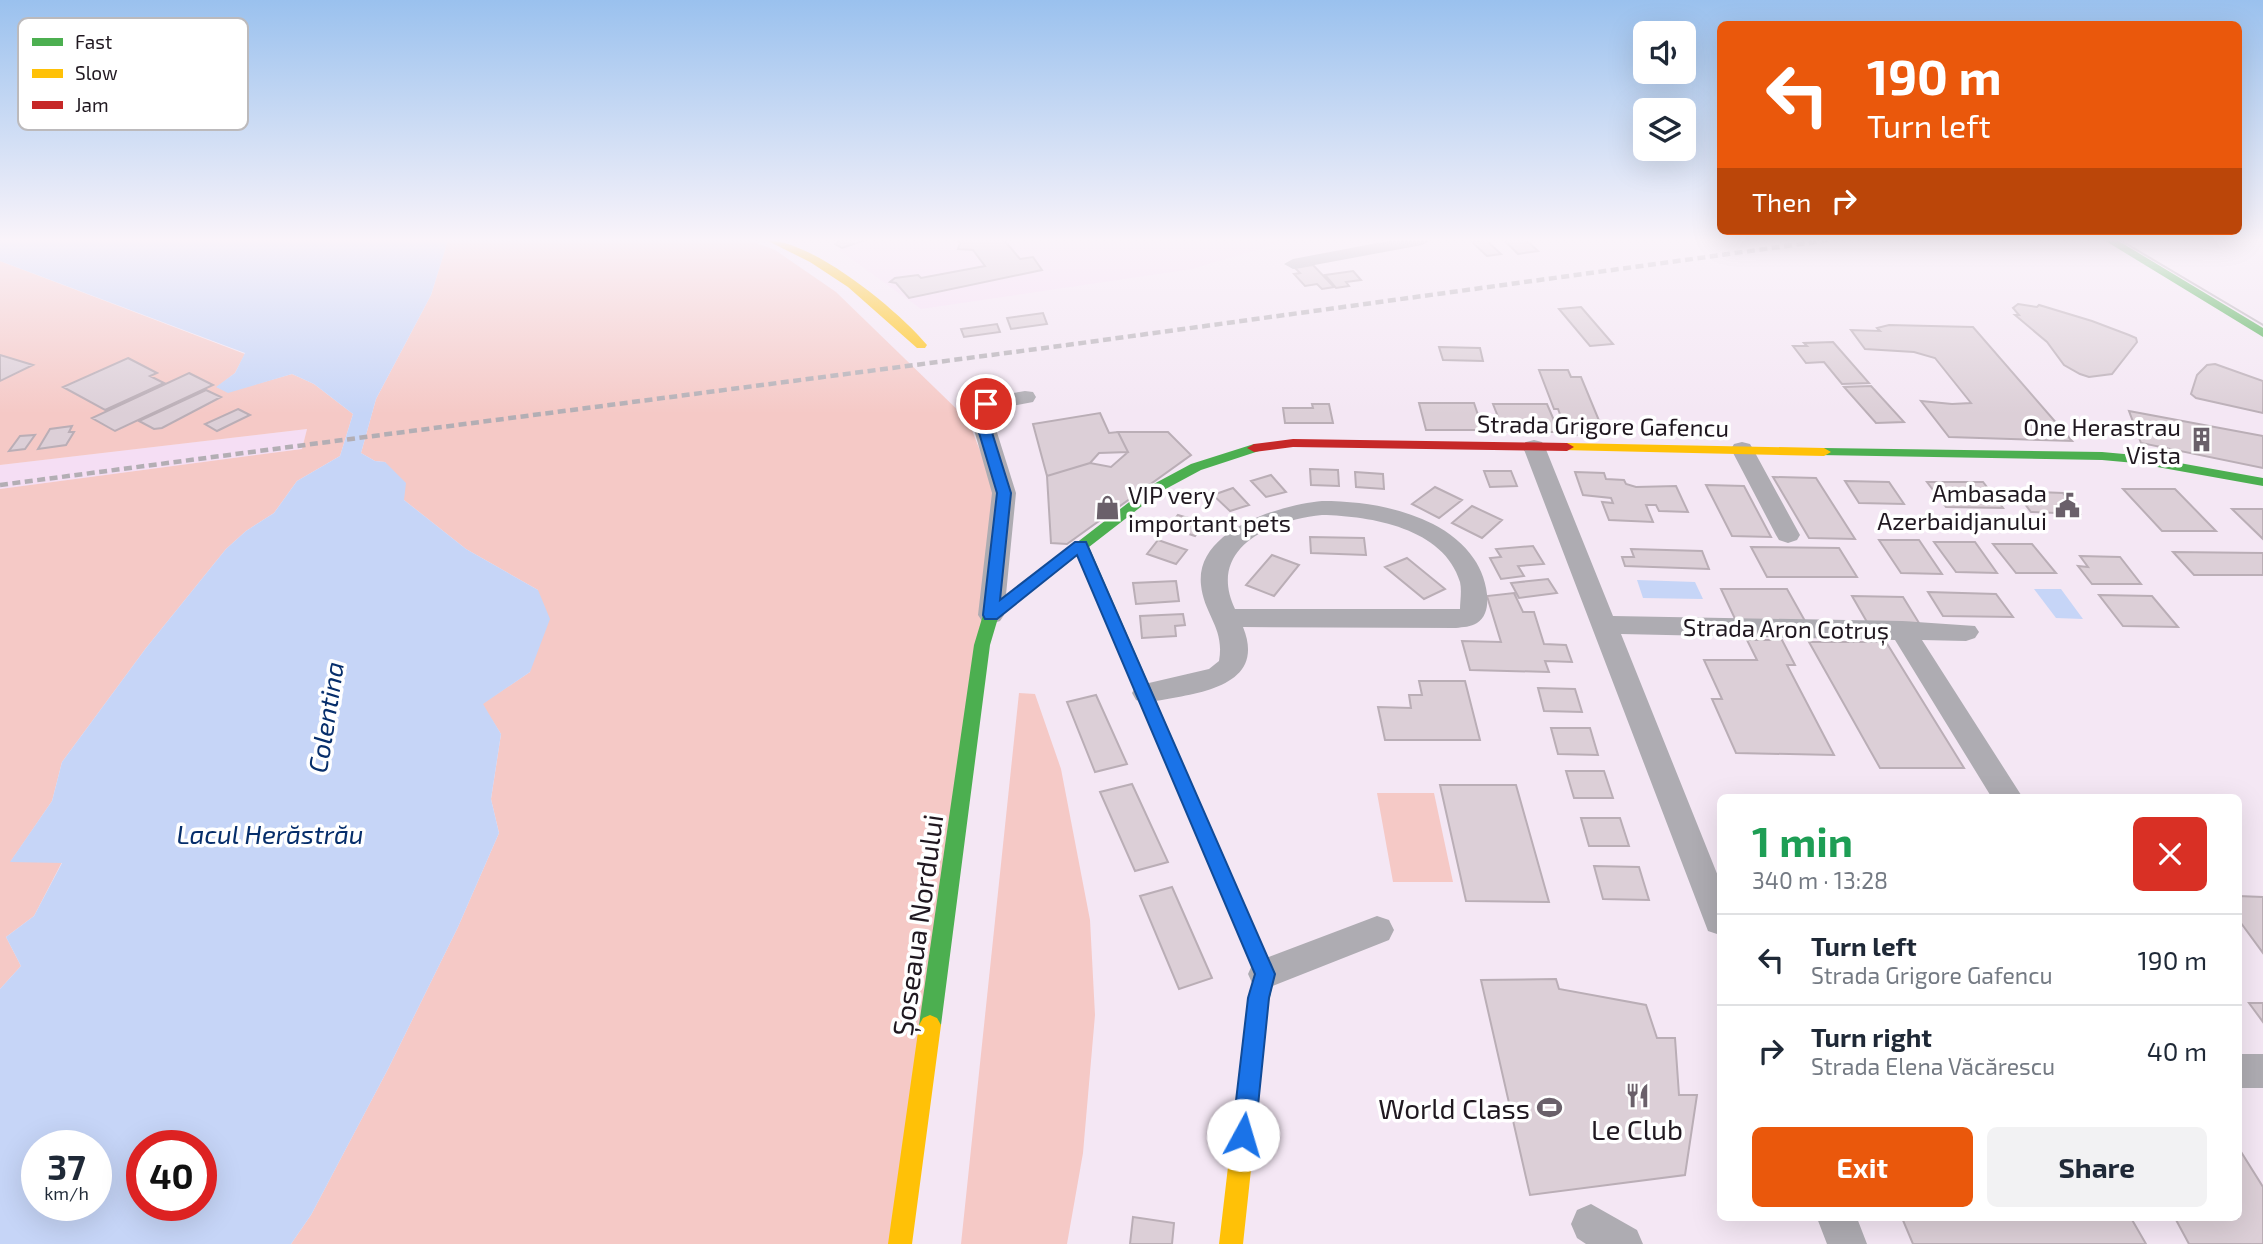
<!DOCTYPE html>
<html lang="en">
<head>
<meta charset="utf-8">
<style>
  :root { --surface:#fff; --page:#f2f2f3; --text:#1f2937; --muted:#747a83; --line:#e0e1e3; --accent:#ea580c }
  body { margin:0; font-family:"Exo 2",sans-serif; background:var(--page); color:var(--text); height:100vh; display:flex; flex-direction:column; font-size:26px; white-space:nowrap }
  * { box-sizing:border-box; margin:0 }
  p { font-size:23px; color:var(--muted) }
  .icon { flex:none; width:38px; height:38px; fill:none; stroke:currentColor; stroke-width:2; stroke-linecap:round; stroke-linejoin:round }
  .map { position:relative; flex:1; overflow:hidden }
  .sheet { position:absolute; left:1717px; top:794px; width:525px; height:427px; display:flex; flex-direction:column; background:var(--surface); border-radius:10px; box-shadow:0 7px 28px #0002 }
  .sheet>* { flex:none }
  .guide { position:absolute; left:1717px; top:21px; width:525px; height:214px; border-radius:10px; box-shadow:0 7px 28px #0002; background:#ea580c; color:#fff; overflow:hidden }
  .fabs { position:absolute; left:1633px; top:21px; display:grid; gap:14px }
  .fabs a { display:grid; place-items:center; width:63px; height:63px; border-radius:10px; background:var(--surface); box-shadow:0 7px 28px #0002; font-size:35px }
  .speed { position:absolute; left:21px; top:1130px; display:flex; gap:14px; font-size:35px; font-weight:700; text-align:center }
  .speed>* { display:grid; place-content:center; width:91px; height:91px; border-radius:50%; background:var(--surface); box-shadow:0 7px 28px #0002; line-height:1 }
  .speed small { font-size:18px; font-weight:400 }
  .speed .limit { border:10px solid #d22; background:#fff; color:#111 }
  .pin { position:absolute; display:grid; place-items:center; width:60px; height:60px; color:#fff; margin:-30px; border:4px solid #fff; border-radius:50%; box-shadow:0 2px 7px #0007 }
  .me { position:absolute; width:77px; margin:-38px; rotate:6deg; stroke-linejoin:round; filter:drop-shadow(0 0 5px #0008) }
  .turn { display:flex; align-items:center; gap:24px; height:147px; padding:0 35px; font-size:32px }
  .turn .icon { width:91px; height:91px; stroke-width:2.5 }
  .turn b { display:block; font-size:49px; line-height:60px }
  .then { display:flex; align-items:center; height:66px; padding:0 35px; background:#0003; gap:14px; font-size:26px }
  .round { display:grid; place-items:center; flex:none; width:74px; height:74px; border-radius:10px; background:var(--page) }
  .summary { display:flex; align-items:center; justify-content:space-between; height:119px; padding:0 35px }
  h1 { font-size:42px; font-weight:700; line-height:52px; color:#1e9e55 }
  .primary-button { display:flex; gap:14px; margin-top:auto; padding:14px 35px }
  .primary-button a { flex:1; height:80px; border-radius:10px; background:var(--accent); color:#fff; font-size:28px; font-weight:700; line-height:80px; text-align:center }
  .primary-button a+a { background:var(--page); color:var(--text) }
  ul { padding:0; list-style:none }
  li { display:flex; align-items:center; gap:21px; height:91px; padding:0 35px; border-top:2px solid var(--line) }
  li div { flex:1 }
  li b { display:block; font-size:26px }
  li em { font-style:normal }
  .map>svg:first-child { display:block }
  .built { fill:#f5def4 }
  .green { fill:#f5c9c6 }
  .water { fill:#c6d5f7; fill-rule:evenodd }
  .building { fill:#dccfd7; stroke:#baaeb6; stroke-width:2 }
  .lines { fill:none; stroke-linecap:round; stroke-linejoin:round }
  .street { fill:#aeacb2; fill-rule:evenodd }
  .fast { fill:#4caf50; fill-rule:evenodd }
  .slow { fill:#ffc107; fill-rule:evenodd }
  .jam { fill:#c62828; fill-rule:evenodd }
  .tram { stroke:#b3aeb4; stroke-width:2 }
  .rail { stroke:#b3aeb4; stroke-width:4.5; stroke-dasharray:8 4.5; stroke-linecap:butt }
  .route { fill:#1a73e8; stroke:#114b97; stroke-width:2 }
  .labels { text-anchor:middle; dominant-baseline:central; stroke-width:7; stroke-linejoin:round; paint-order:stroke }
  .street-label { font-size:24px; fill:#201820; stroke:#fff }
  .poi-label { font-size:24px; fill:#201820; stroke:#fff; text-anchor:end }
  .water-label { font-size:26px; font-style:italic; fill:#062e6b; stroke:#fff }
  .near-street-label { font-size:28px; fill:#201820; stroke:#fff }
  .near-poi-label { font-size:28px; fill:#201820; stroke:#fff; text-anchor:end }
  .key { fill:#fff; stroke:#bcbabc; stroke-width:2 }
  .key-label { font-size:19px; fill:#201820 }
</style>
</head>
<body>
<div class="map">
<svg width="2263" height="1244" viewBox="0 0 2263 1244">
  <rect width="100%" height="100%" fill="#f4e7f4"/>
  <path class="built" d="M867 240H1291L1192 269 921 309 839 250Z
    M307 429 302 449 0 489V465Z"/>
  <path class="green" d="M448 240H748L775 250 836 292 968 420 995 489 997 552 891 1244H291L311 1215 388 1069 458 927 499 833 491 799 501 734 482 704 530 672 538 590 466 549 404 500 385 462 375 461 361 453 376 399 431 295Z
    M0 261 245 354 235 373 217 387 228 392 292 374 314 384 353 414 340 456 297 481 274 513 246 531 226 549 146 648 62 762 52 801 11 861 62 862 34 916 6 937 21 966 0 989V489L302 449 307 429 0 465Z
    M1019 693 1035 694 1061 769 1090 920 1095 1015 1083 1153 1067 1244H961Z
    M1377 793H1434L1453 882H1393Z"/>
  <path class="water" d="M0 240H448L431 295 376 399 361 453 375 461 385 462 406 483 404 500 466 549 538 590 550 619 530 672 483 704 501 734 491 799 499 833 458 927 388 1069 311 1215 291 1244H0V989L21 966 6 937 34 916 62 863 10 862 52 801 62 762 146 648 226 549 246 531 274 513 297 481 340 456 353 414 314 384 292 374 228 393 216 387 235 373 245 353 0 261ZM37 1146H96V1206H37ZM142 1146H201V1206H142Z
    M1637 580 1695 582 1703 599 1643 598Z
    M2034 589H2061L2083 619 2056 618Z"/>
  <path class="building" d="M840 240H865L842 248 835 244Z
    M957 240H1007L1005 241 1020 259 1033 257 1042 270 909 298 896 283 890 282 895 278 918 275 921 278 985 266 973 250 958 249 960 243Z
    M1486 240 1501 254 1487 256 1472 242Z
    M1504 240H1526L1538 251 1518 254Z
    M1313 265 1334 287 1322 289 1317 284 1305 286 1294 274 1300 273 1295 268Z
    M1353 271 1361 280 1346 282 1349 286 1336 288 1325 275Z
    M2018 304 2037 307 2039 305 2092 321 2129 335 2136 338 2137 342 2112 374 2089 377 2080 374 2064 365 2047 342 2015 315H2019L2013 308Z
    M1581 307 1613 344 1590 346 1559 309Z
    M1043 313 1047 324 1011 329 1007 318Z
    M997 324 1000 332 964 337 961 329Z
    M1889 325 1973 327 2072 441 1949 437 1921 401 1952 404 1971 403 1935 358 1914 352 1865 349 1851 330 1880 331 1877 328Z
    M1833 342 1869 383 1842 384 1824 362 1806 363 1793 346H1807L1804 343Z
    M1439 347 1480 348 1483 361 1443 360Z
    M0 355 33 365 0 381Z
    M128 358 157 373 150 376 164 383 105 410 63 387Z
    M2215 364 2263 381V413L2196 398 2191 394 2197 375 2207 365Z
    M1539 370H1568L1571 377H1581L1605 435H1568L1558 409H1554Z
    M189 373 213 385 115 431 92 418Z
    M1871 386 1904 422 1876 423 1844 387Z
    M206 390 221 397 162 428 154 429 139 421Z
    M1419 403H1474L1483 430H1426Z
    M1312 404H1329L1333 423H1285L1283 408H1313Z
    M1493 404H1547L1559 432H1504Z
    M238 409 250 415 217 431 205 424Z
    M2129 411 2263 436V468L2141 443Z
    M1100 413 1109 433 1118 432 1128 452 1099 453 1090 463 1047 476 1033 424Z
    M72 426 69 432H74L66 445 38 449 50 429Z
    M1118 432H1168L1191 455 1067 544 1051 543 1047 476 1090 463 1111 467 1128 452Z
    M35 435 25 449 9 451 20 436Z
    M1310 469 1338 470 1339 486 1311 485Z
    M1484 471H1511L1517 486 1490 487Z
    M1355 472 1383 474 1384 489 1356 487Z
    M1575 472 1604 473 1606 479 1624 480 1626 484 1636 487 1676 486 1688 512 1659 511 1656 505H1646L1653 522 1609 520 1602 502 1613 503 1611 498 1583 495Z
    M1271 475 1286 492 1266 497 1251 481Z
    M1773 477 1816 478 1855 539 1809 538Z
    M1845 481 1889 482 1904 504 1859 503Z
    M1927 482H1983L2003 508 1946 507Z
    M1706 485 1744 486 1771 537 1732 536Z
    M1435 487 1462 500 1439 518 1412 504Z
    M1233 488 1249 505 1230 511 1213 495Z
    M2123 489H2175L2216 531H2162Z
    M2015 491 2063 493 2080 514 2031 512Z
    M1472 506 1502 520 1482 538 1452 523Z
    M2232 509H2263V539Z
    M1178 515 1205 523 1195 536 1168 527Z
    M1310 537 1364 538 1366 555 1311 553Z
    M1158 540 1187 550 1176 564 1147 554Z
    M1879 540H1919L1942 574 1901 573Z
    M1934 542H1975L1997 573 1956 572Z
    M1993 544H2032L2056 573H2016Z
    M1533 546 1544 564 1518 566 1524 576 1501 579 1490 558 1501 557 1496 549Z
    M1751 547 1839 548 1857 577H1767Z
    M1631 549 1702 551 1709 569 1625 566 1622 557H1634Z
    M2173 552 2263 553V575H2194Z
    M1272 555 1299 565 1274 596 1246 585Z
    M2080 556 2120 557 2141 584H2092L2078 566 2088 567Z
    M1407 558 1445 589 1424 599 1385 567Z
    M1548 579 1557 593 1519 598 1511 583Z
    M1176 581 1179 601 1136 604 1133 583Z
    M1721 589H1787L1805 621H1736Z
    M1928 592 1996 594 2013 617 1943 616Z
    M1514 593 1523 612H1534L1544 644 1566 645 1572 662 1545 661 1549 672 1470 670 1462 641 1501 642 1487 596Z
    M2099 595 2152 596 2178 627 2123 626Z
    M1852 596 1903 597 1919 623 1867 622Z
    M1183 614 1185 625 1175 626 1176 636 1142 638 1140 616Z
    M1747 640H1782L1795 665H1787L1834 755 1736 753 1712 699H1722L1704 660H1757Z
    M1809 642H1886L1964 768H1880Z
    M1419 681H1465L1480 740H1385L1378 707 1411 708 1409 695H1422Z
    M1538 688 1575 689 1582 712 1544 711Z
    M1096 695 1127 764 1095 772 1067 702Z
    M1551 728H1590L1598 755 1558 754Z
    M1566 771H1604L1613 798H1574Z
    M1132 784 1168 862 1135 871 1100 792Z
    M1440 785H1516L1549 902 1466 901Z
    M1581 818H1620L1629 846H1589Z
    M1594 866 1639 867 1649 900 1603 899Z
    M1172 887 1212 978 1179 989 1140 896Z
    M2238 896 2263 897V953L2238 919Z
    M1556 979 1559 989 1646 1005 1657 1038H1675L1679 1095H1697L1685 1175 1530 1195 1481 980Z
    M2249 1003H2263V1022Z
    M2238 1147 2263 1187V1244H2189L2175 1218H2238Z
    M1133 1217 1174 1223 1172 1244H1130Z
    M1902 1218H2131L2146 1244H1913Z"/>
  <g class="lines">
    <path class="street" d="M1393 240H1431L1422 245 1293 269 1284 264 1293 259Z
      M1025 391 1033 392 1036 397 1033 402 995 409V426L1016 493 1004 615 1000 621 991 624 982 621 978 615 992 493 973 426 972 412 978 399Z
      M1534 440 1542 442 1545 447 1613 616 1902 621 1975 626 1979 632 1975 638 1966 641 1922 640 2023 798H1992L1895 640 1621 634 1720 881V935L1708 931 1523 447 1526 442Z
      M1742 442 1750 444 1753 449 1800 535 1797 540 1788 543 1779 540 1776 535 1731 449 1734 444Z
      M1322 501C1360 501 1399 507 1433 524 1449 532 1464 544 1474 559 1485 574 1496 611 1477 623 1471 627 1463 627 1456 628L1243 627C1269 691 1188 694 1146 703L1136 700 1132 693 1136 686 1209 669 1219 661C1225 628 1204 615 1201 585 1195 530 1280 505 1322 501ZM1322 515C1371 516 1444 528 1460 582 1462 591 1460 601 1460 609H1235C1206 548 1271 520 1322 515Z
      M1377 916 1389 920 1394 930 1389 940 1265 989 1253 985 1248 974 1253 963Z
      M2238 1054H2263V1088H2238Z
      M1591 1204 1637 1230 1643 1244H1586L1577 1238 1571 1224 1577 1210Z
      M1817 1218H1857L1867 1244H1827Z"/>
    <path class="fast" d="M2104 240H2117L2263 328V337Z
      M1254 444 1261 448 1259 451 1201 470 1160 492 1089 547 1275 974 1263 1028 1256 1031 1249 1028 1245 1021 1255 974 1078 555 998 618 990 645 941 1025 937 1032 930 1035 923 1032 919 1025 974 645 983 615 1150 486 1191 464Z
      M1824 448 2102 452 2135 455 2263 478V486L2135 463 2102 460 1819 455 1817 452Z"/>
    <path class="slow" d="M766 240C812 240 897 309 927 345L925 348H917L848 287 810 262Z
      M1567 443 1824 448 1831 452 1824 456 1562 450 1560 447Z
      M1256 1011 1263 1014 1267 1021 1243 1244H1219L1245 1021 1249 1014Z
      M930 1015 937 1018 941 1025 912 1244H888L919 1025 923 1018Z"/>
    <path class="jam" d="M1293 439 1567 443 1574 447 1567 451 1293 447 1254 452 1247 448 1254 444Z"/>
    <path class="tram" d="M2120 240 2263 325"/>
    <path class="rail" d="M0 485 1067 345 1830 240"/>
  </g>
  <linearGradient id="sky" x2="0" y2="1"><stop stop-color="#9ac1ee"/><stop offset="0.58" stop-color="#faf4fa"/><stop offset="1" stop-color="#faf4fa" stop-opacity="0"/></linearGradient>
  <rect width="2263" height="414" fill="url(#sky)"/>
  <path class="route" d="M986 401 993 404 989 412 990 426 1011 493 1000 600 1075 542H1086L1275 974 1269 998 1255 1135 1251 1142 1243 1146 1235 1142 1232 1135 1248 998 1255 974 1077 555 997 619H985L983 615 997 493 977 426 976 412 982 402Z"/>
  <defs>
    <symbol id="building-bare" viewBox="-9 -9 18 18"><path d="M-4-6H4V6H1V3H-1V6H-4ZM-2.5-4.3h1.7v1.8h-1.7ZM.8-4.3h1.7v1.8H.8ZM-2.5-1h1.7V.8h-1.7ZM.8-1h1.7V.8H.8Z" fill="#6a606a" stroke="#fff" stroke-width="2.5" paint-order="stroke"/></symbol>
    <symbol id="civic-bare" viewBox="-9 -9 18 18"><path d="M-.6-6.5H3V-4.5H.6V-3L4-1V1h2V6H-6V1h2V-1L-.6-3ZM-1.2 2.5V6h2.4V2.5Z" fill="#6a606a" stroke="#fff" stroke-width="2.5" paint-order="stroke"/></symbol>
    <symbol id="shop-bare" viewBox="-9 -9 18 18"><path d="M-5-2.5h2.3a2.7 3.5 0 0 1 5.4 0H5L5.5 6h-11ZM-1.5-2.5h3a1.5 2.3 0 0 0-3 0Z" fill="#6a606a" stroke="#fff" stroke-width="2.5" paint-order="stroke"/></symbol>
    <symbol id="restaurant-bare" viewBox="-9 -9 18 18"><path d="M-5-6h1v4h1v-4h1v4h1v-4h1v5L-1.5 .5V6h-2V.5L-5-1ZM5-6V6H3V1.5H1.5Q1.5-4 5-6Z" fill="#6a606a" stroke="#fff" stroke-width="2.5" paint-order="stroke"/></symbol>
    <symbol id="stadium-bare" viewBox="-9 -9 18 18"><path d="M0-5a6.5 5 0 1 0 0 10a6.5 5 0 1 0 0-10ZM-3.5-1.8h7v3.6h-7Z" fill="#6a606a" stroke="#fff" stroke-width="2.5" paint-order="stroke"/></symbol>
  </defs>
  <g fill-rule="evenodd">
    <use href="#building-bare" x="2184" y="422" width="35" height="35"/>
    <use href="#civic-bare" x="2050" y="488" width="35" height="35"/>
    <use href="#shop-bare" x="1090" y="490" width="35" height="35"/>
    <use href="#restaurant-bare" x="1620" y="1078" width="35" height="35"/>
    <use href="#stadium-bare" x="1532" y="1090" width="35" height="35"/>
  </g>
  <g class="labels">
    <g class="street-label">
      <text transform="translate(1603 425) rotate(1)">Strada Grigore Gafencu</text>
      <text transform="translate(1786 628) rotate(1)">Strada Aron Cotruș</text>
    </g>
    <g class="poi-label">
      <text x="2181" y="426">One Herastrau<tspan x="2181" dy="28">Vista</tspan></text>
      <text x="2047" y="492">Ambasada<tspan x="2047" dy="28">Azerbaidjanului</tspan></text>
      <text x="1128" y="494" text-anchor="start">VIP very<tspan x="1128" dy="28">important pets</tspan></text>
    </g>
    <g class="water-label">
      <text transform="translate(325 717) rotate(-81)">Colentina</text>
      <text x="270" y="833">Lacul Herăstrău</text>
    </g>
    <g class="near-street-label">
      <text transform="translate(917 925) rotate(-82)">Șoseaua Nordului</text>
    </g>
    <g class="near-poi-label">
      <text x="1530" y="1108">World Class</text>
      <text x="1637" y="1129" text-anchor="middle">Le Club</text>
    </g>
  </g>
  <rect x="18" y="18" width="230" height="112" rx="10" class="key"/>
  <rect x="32" y="38" width="31" height="8" fill="#4caf50"/>
  <rect x="32" y="69" width="31" height="9" fill="#ffc107"/>
  <rect x="32" y="101" width="31" height="8" fill="#c62828"/>
  <g class="key-label">
    <text x="75" y="49">Fast</text>
    <text x="75" y="80">Slow</text>
    <text x="75" y="112">Jam</text>
  </g>
</svg>
<div class="fabs">
<a><svg class="icon" aria-label="sound" viewBox="0 0 24 24"><path d="M4 9h4l5-4v14l-5-4H4zM17 9q2 3 0 6"/></svg></a>
<a><svg class="icon" aria-label="layers" viewBox="0 0 24 24"><path d="M12 4l9 5-9 5-9-5zM3 14l9 5 9-5"/></svg></a>
</div>
<div class="speed"><div>37<small>km/h</small></div><div class="limit">40</div></div>
<div class="pin" style="left:986px;top:404px;background:#d93025"><svg class="icon" aria-label="arrive" viewBox="0 0 24 24"><path d="M6 21V4h12l-3 4 3 4H6"/></svg></div>
<svg class="me" style="left:1243px;top:1135px" viewBox="-20 -20 40 40"><circle r="19" fill="#fff"/><path d="M0-13L10 11 0 6-10 11z" fill="#1a73e8"/></svg>
<div class="guide">
<div class="turn"><svg class="icon" aria-label="left" viewBox="0 0 24 24"><path d="M17 20v-9H6M10 6l-5 5 5 5"/></svg><div><b>190 m</b>Turn left</div></div>
<div class="then">Then<svg class="icon" aria-label="right" viewBox="0 0 24 24"><path d="M7 20v-9h11M14 6l5 5-5 5"/></svg></div>
</div>
<section class="sheet">
<div class="summary"><div><h1>1 min</h1><p>340 m · 13:28</p></div><a class="round" style="background:#d93025;color:#fff"><svg class="icon" aria-label="close" viewBox="0 0 24 24"><path d="M6 6l12 12M18 6L6 18"/></svg></a></div>
<ul>
<li><svg class="icon" aria-label="left" viewBox="0 0 24 24"><path d="M17 20v-9H6M10 6l-5 5 5 5"/></svg><div><b>Turn left</b><p>Strada Grigore Gafencu</p></div><em>190 m</em></li>
<li><svg class="icon" aria-label="right" viewBox="0 0 24 24"><path d="M7 20v-9h11M14 6l5 5-5 5"/></svg><div><b>Turn right</b><p>Strada Elena Văcărescu</p></div><em>40 m</em></li>
</ul>
<div class="primary-button"><a>Exit</a><a>Share</a></div>
</section>
</div>
</body>
</html>
